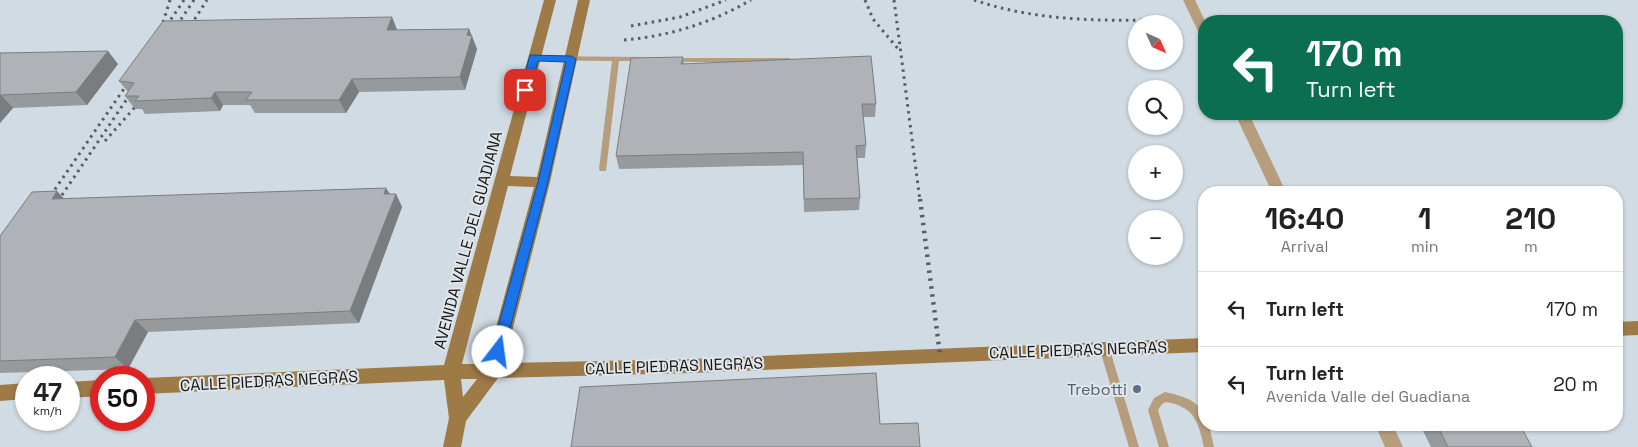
<!DOCTYPE html>
<html lang="en">
<head>
<meta charset="utf-8">
<style>
  :root { --surface:#fff; --page:#f6f6f6; --text:#222; --muted:#767676; --line:#e0e0e0 }
  body { margin:0; font-family:"Space Grotesk",sans-serif; background:var(--page); color:var(--text); height:100vh; display:flex; flex-direction:column; font-size:19px; white-space:nowrap }
  * { box-sizing:border-box; margin:0 }
  p { font-size:16px; color:var(--muted) }
  .icon { flex:none; width:28px; height:28px; fill:none; stroke:currentColor; stroke-width:2; stroke-linecap:round; stroke-linejoin:round }
  .map { position:relative; flex:1; overflow:hidden }
  .drawer { position:absolute; left:1198px; top:186px; width:425px; height:245px; display:flex; flex-direction:column; background:var(--surface); border-radius:20px; box-shadow:0 1px 4px #0004 }
  .drawer>* { flex:none }
  .hud { position:absolute; left:1198px; top:15px; width:425px; height:105px; border-radius:20px; box-shadow:0 1px 4px #0004; background:#0b6e4f; color:#fff; overflow:hidden }
  .needle { width:32px; rotate:135deg }
  .buttons { position:absolute; left:1128px; top:15px; display:grid; gap:10px }
  .buttons a { display:grid; place-items:center; width:55px; height:55px; border-radius:50%; background:var(--surface); box-shadow:0 1px 4px #0004; font-size:25px }
  .speed { position:absolute; left:15px; top:366px; display:flex; gap:10px; font-size:25px; font-weight:700; text-align:center }
  .speed>* { display:grid; place-content:center; width:65px; height:65px; border-radius:50%; background:var(--surface); box-shadow:0 1px 4px #0004; line-height:1 }
  .speed small { font-size:12px; font-weight:400 }
  .speed .limit { border:8px solid #d22; background:#fff; color:#111 }
  .pin { position:absolute; display:grid; place-items:center; width:42px; height:42px; color:#fff; margin:-21px; border-radius:10px; box-shadow:0 2px 8px #0006 }
  .me { position:absolute; width:55px; margin:-28px; rotate:15deg; stroke-linejoin:round; filter:drop-shadow(0 0 4px #0008) }
  .turn { display:flex; align-items:center; gap:18px; height:105px; padding:0 25px; font-size:22px }
  .turn .icon { width:65px; height:65px; stroke-width:2.5 }
  .turn b { display:block; font-size:35px; line-height:42px }
  .eta { display:flex; justify-content:space-evenly; align-items:center; height:85px; text-align:center }
  .eta b { font-size:30px; font-weight:800; line-height:35px }
  ul { padding:0; list-style:none }
  li { display:flex; align-items:center; gap:15px; height:75px; padding:0 25px; border-top:1px solid var(--line) }
  li div { flex:1 }
  li b { display:block; font-size:19px }
  li em { font-style:normal }
  .map>svg:first-child { display:block }
  .built { fill:#d0dbe4; fill-rule:evenodd }
  .lines { fill:none; stroke-linecap:round; stroke-linejoin:round }
  .service { fill:#b69d7c; fill-rule:evenodd }
  .minor { fill:#b69d7c; fill-rule:evenodd }
  .secondary { fill:#9e7a47; fill-rule:evenodd }
  .rail-far1 { stroke:#5a5c5f; stroke-width:3; stroke-dasharray:2.5 4.5; stroke-linecap:butt }
  .rail { stroke:#5a5c5f; stroke-width:4.5; stroke-dasharray:2.5 5.5; stroke-linecap:butt }
  .wall { fill:#969a9d }
  .shaded-wall { fill:#7a7d80 }
  .building { fill:#afb3b7; stroke:#7a7d80 }
  .route { fill:#1a73e8; stroke:#114b97 }
  .service-dot { fill:#5c6f8a; stroke:#e1e6ea; stroke-width:2 }
  .labels { text-anchor:middle; dominant-baseline:central; stroke-width:4; stroke-linejoin:round; paint-order:stroke }
  .street-label { font-size:16px; fill:#161719; stroke:#e1e6ea }
  .service-label { font-size:16px; fill:#4e5e75; stroke:#e1e6ea; text-anchor:end }
</style>
</head>
<body>
<div class="map">
<svg width="1638" height="447" viewBox="0 0 1638 447">
  <rect width="100%" height="100%" fill="#e1e6ea"/>
  <path class="built" d="M0 0H1638V447H0ZM1204 21H1616V114H1204ZM1136 24H1174V61H1136ZM1136 89H1174V126H1136ZM1136 154H1174V191H1136ZM1204 192H1616V425H1204ZM1136 219H1174V256H1136ZM26 378H69V420H26ZM101 378H144V420H101Z"/>
  <g class="lines">
    <path class="service" d="M531 56 644 57 645 59 641 61H619L606 171H600L599 169 612 61 534 60H531Z
      M669 58H789L793 60 789 62H672L668 60Z
      M1105 346 1108 347 1110 350 1139 447H1129L1100 350 1102 347Z
      M1165 392C1178 395 1197 399 1203 413 1204 416 1204 421 1204 425H1209L1214 447H1204C1198 422 1195 407 1166 402L1162 404 1158 410 1169 447H1159L1148 410 1154 398Z"/>
    <path class="minor" d="M1183 0H1195L1205 21H1204V35L1198 31Z
      M1235 114H1249L1286 192H1272Z
      M1375 425H1393L1403 447H1385Z"/>
    <path class="secondary" d="M544 0H556L510 176 537 177 578 0H590L550 182 504 363 691 359 1204 338V352L691 373 498 378 466 421 461 447H443L449 418 444 380 144 394V378L444 365ZM508 186 534 187 486 364H462ZM461 379H477L463 397Z
      M1638 321V335L1616 336V322Z
      M101 380V396L69 398V382Z
      M26 383V399L0 401V385Z"/>
    <path class="rail-far1" d="M865 0 873 19 899 50
      M894 0 920 201
      M974 0C1036 21 1099 21 1164 20
      M631 26 680 17 726 0
      M161 29 170 0
      M163 31 184 0
      M173 31 194 0
      M187 31 207 0
      M624 40C670 36 711 23 751 0
      M105 141 143 98
      M47 201 132 77
      M58 201 135 87"/>
    <path class="rail" d="M920 199 940 355
      M46 202 48 199
      M54 207 59 199"/>
  </g>
  <path class="wall" d="M392 17 397 30 469 29 477 49 465 90 359 92 346 113H255L250 105H223L220 111 145 114 142 109H135L125 96 128 92 119 81Z
    M0 53 118 64 87 105 13 108 0 123Z
    M683 57 684 64 876 104 875 117H863L866 145 865 158H857L860 198 859 210 804 212 803 165 619 169 616 156Z
    M386 188 390 194H396L402 207 359 323 148 332 128 369 0 373V236L64 199Z
    M1420 425H1520L1532 447H1431Z"/>
  <path class="shaded-wall" d="M392 17 397 30H387Z
    M469 29 477 49 465 90 460 77 467 35Z
    M108 51 118 64 87 105 76 92Z
    M352 79 359 92 346 113 339 100Z
    M215 92 223 105 220 111 211 98Z
    M1 95 13 108 0 123V97Z
    M386 188 393 200 396 194 402 207 359 323 350 311 384 194Z
    M57 191 69 204 52 199Z
    M135 320 148 332 128 369 115 357Z"/>
  <path class="building" d="M392 17 387 30 469 29 467 35 472 36 460 77 352 79 339 100H246L252 92H215L211 98 135 101 139 96H125L134 83 119 81 163 21Z
    M108 51 76 92 1 95 0 97V53Z
    M871 56 876 104H862L866 145 856 146 860 198 804 199 803 152 616 156 631 58 683 57 681 64Z
    M386 188 384 194H396L350 311 135 320 115 357 0 361V236L32 192 57 191 52 199Z
    M876 373 880 424 918 423 920 447H571L580 387Z
    M1437 425H1520L1532 447H1448Z"/>
  <path class="route" d="M530 55 571 56 576 59 548 182 504 352 502 356 498 358 493 356 491 352 538 182 566 62 538 61 530 90 525 94 520 90Z"/>
  <circle class="service-dot" cx="1137" cy="389" r="5"/>
  <g class="labels">
    <g class="street-label">
      <text transform="translate(468 240) rotate(-75)">AVENIDA VALLE DEL GUADIANA</text>
      <text transform="translate(1078 350) rotate(-2)">CALLE PIEDRAS NEGRAS</text>
      <text transform="translate(674 366) rotate(-2)">CALLE PIEDRAS NEGRAS</text>
      <text transform="translate(269 381) rotate(-3)">CALLE PIEDRAS NEGRAS</text>
    </g>
    <g class="service-label">
      <text x="1127" y="389">Trebotti</text>
    </g>
  </g>
</svg>
<div class="buttons">
<a><svg class="needle" viewBox="-14 -14 28 28"><path d="M0-13l5 13h-10z" fill="#e53935"/><path d="M0 13l5-13h-10z" fill="#767676"/></svg></a>
<a><svg class="icon" aria-label="search" viewBox="0 0 24 24"><circle cx="10" cy="10" r="6"/><path d="M15 15l6 6"/></svg></a>
<a>+</a>
<a>−</a>
</div>
<div class="speed"><div>47<small>km/h</small></div><div class="limit">50</div></div>
<div class="pin" style="left:525px;top:90px;background:#d93025"><svg class="icon" aria-label="arrive" viewBox="0 0 24 24"><path d="M6 21V4h12l-3 4 3 4H6"/></svg></div>
<svg class="me" style="left:498px;top:352px" viewBox="-20 -20 40 40"><circle r="19" fill="#fff"/><path d="M0-13L10 11 0 6-10 11z" fill="#1a73e8"/></svg>
<div class="hud">
<div class="turn"><svg class="icon" aria-label="left" viewBox="0 0 24 24"><path d="M17 20v-9H6M10 6l-5 5 5 5"/></svg><div><b>170 m</b>Turn left</div></div>
</div>
<section class="drawer">
<div class="eta">
<div><b>16:40</b><p>Arrival</p></div>
<div><b>1</b><p>min</p></div>
<div><b>210</b><p>m</p></div>
</div>
<ul>
<li><svg class="icon" aria-label="left" viewBox="0 0 24 24"><path d="M17 20v-9H6M10 6l-5 5 5 5"/></svg><div><b>Turn left</b></div><em>170 m</em></li>
<li><svg class="icon" aria-label="left" viewBox="0 0 24 24"><path d="M17 20v-9H6M10 6l-5 5 5 5"/></svg><div><b>Turn left</b><p>Avenida Valle del Guadiana</p></div><em>20 m</em></li>
</ul>
</section>
</div>
</body>
</html>
